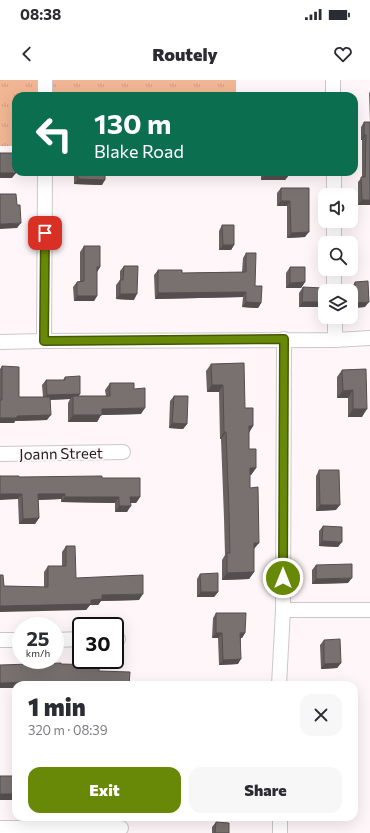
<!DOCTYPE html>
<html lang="en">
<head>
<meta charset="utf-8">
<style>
  :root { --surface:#fff; --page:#f7f7f7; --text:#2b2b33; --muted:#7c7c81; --accent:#688907 }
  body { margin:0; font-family:Commissioner,sans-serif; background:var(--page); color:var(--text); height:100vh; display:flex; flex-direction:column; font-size:15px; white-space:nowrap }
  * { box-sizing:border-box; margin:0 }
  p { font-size:13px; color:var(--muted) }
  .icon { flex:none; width:22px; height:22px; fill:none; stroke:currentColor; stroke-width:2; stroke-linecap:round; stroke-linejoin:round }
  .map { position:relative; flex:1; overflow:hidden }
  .drawer { position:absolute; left:12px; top:601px; width:346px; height:140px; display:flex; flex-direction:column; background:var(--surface); border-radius:12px; box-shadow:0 4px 16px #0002 }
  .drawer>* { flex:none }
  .guide { position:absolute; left:12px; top:12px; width:346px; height:84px; border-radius:12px; box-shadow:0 4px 16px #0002; background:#0b6e4f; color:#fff; overflow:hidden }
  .controls { position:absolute; left:318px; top:108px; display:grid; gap:8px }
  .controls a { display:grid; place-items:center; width:40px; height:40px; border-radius:8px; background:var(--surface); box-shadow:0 4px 16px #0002; font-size:20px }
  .speed { position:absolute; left:12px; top:537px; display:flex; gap:8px; font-size:20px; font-weight:700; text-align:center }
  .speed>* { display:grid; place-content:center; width:52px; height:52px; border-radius:50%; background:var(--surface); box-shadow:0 4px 16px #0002; line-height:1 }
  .speed small { font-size:10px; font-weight:400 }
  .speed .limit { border:2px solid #111; border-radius:6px; background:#fff; color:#111 }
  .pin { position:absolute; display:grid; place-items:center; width:34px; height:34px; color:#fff; margin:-17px; border-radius:8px; box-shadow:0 2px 6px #0006 }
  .me { position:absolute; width:44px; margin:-22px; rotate:0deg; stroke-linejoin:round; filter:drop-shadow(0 0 3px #0008) }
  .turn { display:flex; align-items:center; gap:14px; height:84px; padding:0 16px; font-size:18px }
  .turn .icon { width:52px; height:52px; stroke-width:2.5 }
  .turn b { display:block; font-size:28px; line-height:34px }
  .round { display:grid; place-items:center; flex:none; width:42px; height:42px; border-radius:12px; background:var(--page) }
  .overview { display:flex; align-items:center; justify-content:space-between; height:68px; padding:0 16px }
  h1 { font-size:24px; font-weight:800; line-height:30px }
  .button { display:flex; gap:8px; margin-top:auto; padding:8px 16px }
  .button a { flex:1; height:46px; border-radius:12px; background:var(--accent); color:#fff; font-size:16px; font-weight:800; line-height:46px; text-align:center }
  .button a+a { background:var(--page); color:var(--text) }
  .status { display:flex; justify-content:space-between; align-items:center; height:28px; padding:0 20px; background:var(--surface); direction:ltr }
  .status svg { height:11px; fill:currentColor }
  header { display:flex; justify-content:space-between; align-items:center; height:52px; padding:0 16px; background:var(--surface); font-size:18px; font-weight:800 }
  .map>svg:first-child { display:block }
  .park { fill:url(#park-tufts) }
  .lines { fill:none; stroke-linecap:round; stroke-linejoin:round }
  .minor-casing { stroke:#cec7c8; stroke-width:16 }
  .minor { stroke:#fff; stroke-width:14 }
  .wall { fill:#676160 }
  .shaded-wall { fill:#544f4e }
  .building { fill:#787170; stroke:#544f4e }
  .route-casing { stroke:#445905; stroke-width:10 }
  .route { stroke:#688907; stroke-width:7 }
  .labels { text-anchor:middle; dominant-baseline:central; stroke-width:4; stroke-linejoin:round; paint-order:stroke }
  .street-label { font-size:15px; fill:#201e1e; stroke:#fef6f8 }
</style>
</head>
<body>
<div class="status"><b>08:38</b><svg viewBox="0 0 49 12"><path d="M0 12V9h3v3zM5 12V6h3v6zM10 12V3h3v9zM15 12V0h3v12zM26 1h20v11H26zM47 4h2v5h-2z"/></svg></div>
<header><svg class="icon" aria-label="back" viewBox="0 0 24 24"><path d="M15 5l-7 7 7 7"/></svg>Routely<svg class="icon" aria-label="heart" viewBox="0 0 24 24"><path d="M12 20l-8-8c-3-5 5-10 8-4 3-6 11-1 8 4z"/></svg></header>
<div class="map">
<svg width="370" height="753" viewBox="0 0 370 753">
  <defs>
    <pattern id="park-tufts" width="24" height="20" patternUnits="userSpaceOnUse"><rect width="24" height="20" fill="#f1b694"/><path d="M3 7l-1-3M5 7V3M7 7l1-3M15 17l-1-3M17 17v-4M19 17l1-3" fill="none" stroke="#ce9c7f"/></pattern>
  </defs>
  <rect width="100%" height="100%" fill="#fef6f8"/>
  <path class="park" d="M0 0H236V16H16V66H0Z"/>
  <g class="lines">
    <defs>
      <path id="minor" d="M45 0V16
        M333 0V16
        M334 92V115
        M334 141V163
        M334 189V211
        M335 237V260
        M44 261 45 92
        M0 262 44 261 335 260 370 258
        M0 374 123 372
        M283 530H370
        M115 559H118
        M0 560H21
        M55 560 81 559
        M279 605 283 530 284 259
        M280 737V753
        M0 748H121"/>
    </defs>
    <use href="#minor" class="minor-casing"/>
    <use href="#minor" class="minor"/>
  </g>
  <path class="wall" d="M370 12V125H358V102L362 97V60H361V47L364 42H370L369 13Z
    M74 92H105L102 105 74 104Z
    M261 92H289V95L285 100H261Z
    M281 108H309L305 157 287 158V126H277V113Z
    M222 145 234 165 231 170H219V151Z
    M84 166 100 187 97 192V216L94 221H74L73 207 77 202 80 201V172Z
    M246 173 255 206 261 223 258 228 242 227 243 217 155 219 154 195 158 190 182 193 242 192 243 178Z
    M124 186 134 220 116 219V205L120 200V191Z
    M290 187 305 202 301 208H286V193Z
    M355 202 365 227 352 228V207Z
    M303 207 322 222 318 227H299V213Z
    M211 284 245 328 253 346 249 353V369L256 388 251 395H250V408L254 469V492L249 499 222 500V480L225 475 224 438 221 359H220L219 312H207L206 291Z
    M2 286 19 317H43L42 305 46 300H63L65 297 79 316H106L105 310 110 303 134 309 141 334 101 335 97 342H68V323L70 319 50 320 47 340 15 341 14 343H0V289Z
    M366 289 362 337H348V318H337V297L342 290Z
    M174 316 187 344 183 349 169 348 170 321Z
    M319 390 336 430 316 431V396Z
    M19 397 102 398 140 417 136 423H130L127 432H115V423L61 422V419L38 420 39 438 35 444H19L18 419Z
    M323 446 338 467 319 466V451Z
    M66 466 76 498 139 520 101 521 98 525H90L86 530 4 506 44 507V492L48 486H62V472Z
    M316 485 348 503 312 504V490Z
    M200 494 218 512 214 517H197V499Z
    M216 533 245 553 242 558H241L238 584 219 585 218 558H212L213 538Z
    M324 560 341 583 337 588 321 589 320 565Z
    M216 742 229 753H212V747Z"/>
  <path class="shaded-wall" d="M364 55H366L362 60H361Z
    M0 93H16L12 98H0Z
    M265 94 289 95 285 100H261Z
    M78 99 105 100 102 105 74 104Z
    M362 120H370V125H358Z
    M281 121H290L287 126H277Z
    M21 143 17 148 0 149V144Z
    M309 152 305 157 287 158 291 153Z
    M223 165H234L231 170H219Z
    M97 187H100L97 192Z
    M305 202 301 208H286L290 203Z
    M246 212 243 217 155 219 158 213Z
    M120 214H137L134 220 116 219Z
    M77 216H97L94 221H74Z
    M246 222 261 223 258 228 242 227Z
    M302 222H322L318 227H299Z
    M369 222 365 227 352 228 356 223Z
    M212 305H223L219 312H207Z
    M353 310 348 318H337L343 311Z
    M80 314 77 319 73 316 70 319 43 320 47 315Z
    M145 328 141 334 101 335 97 342H68L73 335 102 329Z
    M353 329H367L362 337H348Z
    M51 335 47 340 15 341 14 343H0V338L17 336Z
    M172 343 187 344 183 349 169 348Z
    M249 346H253L248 353Z
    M224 352H226L221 359H220Z
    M250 388H256L251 395H245Z
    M0 414H22L18 419 0 420Z
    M38 414H65L61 419 34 420Z
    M65 417H119L115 423 61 422Z
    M130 417H140L136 423H126Z
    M320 425H340L336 430 316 431Z
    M119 426H131L127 432H115Z
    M39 438 35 444H19L23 439Z
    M322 461 342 462 338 467 319 466Z
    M254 463H259L254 469Z
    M254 492 249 499 222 500 227 493Z
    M352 498 348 503 312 504 316 499Z
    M201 512H218L214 517H197Z
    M143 514 139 520 101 521 98 525H90L86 530 0 532V526L91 520 102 515Z
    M216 553H222L218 558H212Z
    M240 553H245L242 558H237Z
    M241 579 238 584 219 585 223 580Z
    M341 583 337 588 321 589 324 584Z
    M25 602 23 605H16V608H0V603Z
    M50 604 90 605H49Z
    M16 713V718H13L12 720H0V714Z"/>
  <path class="building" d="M364 42H370V120H362L361 97H365L366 55H364Z
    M0 73H16V93H0Z
    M78 92H105V100L78 99Z
    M265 92H289V95L265 94Z
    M281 108H309V152L291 153 290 121H281Z
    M0 114H16L17 125H20L21 143 0 144Z
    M222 145H234V165H223Z
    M84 166H100V187H97V216H77V202L84 201Z
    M246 173H256L255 206H262L261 223 246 222V212L158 213V190H182V193L246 192Z
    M124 186H138L137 214H120V200H123Z
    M290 187H305V202L290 203Z
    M368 201 369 222 356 223 355 202Z
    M303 207 322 208V222H302Z
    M244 283 245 328H253V346H249V369H256V388H250V408L258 407 259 463H254V492L227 493V473H230L229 431 226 352H224L223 305H212L211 284Z
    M2 286 19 287V317H50L51 335 17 336V338H0V320H2Z
    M366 289 367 329H353V310L343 311 342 290Z
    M80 296V314L47 315 46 300H65V297Z
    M110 303H134V309L145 308V328L102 329V335H73V316H110Z
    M174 316H188L187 344 172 343Z
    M319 390H339L340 425H320Z
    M0 396H19V397L102 396V398H140V417H130L131 426H119V417H65V414H38L39 438 23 439 22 414H0Z
    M323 446 342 447V462L322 461Z
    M66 466H75L76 498 143 495V514L102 515V519L91 520V524L0 526V495H3L4 506 48 507V486H66Z
    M352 484V498L316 499V485Z
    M218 493V512H201L200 494Z
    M216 533H246L245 553H240L241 579 223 580 222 553H216Z
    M340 559 341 583 324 584V560Z
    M61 583V584L99 585V591L130 592 129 605H90L50 604V605H25V602L0 603V585Z
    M0 696H16V714H0Z
    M216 742 229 743V753H215Z"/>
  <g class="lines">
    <defs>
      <path id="route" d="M45 153 44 261 284 259 283 498"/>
    </defs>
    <use href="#route" class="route-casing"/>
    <use href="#route" class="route"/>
  </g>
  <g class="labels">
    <g class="street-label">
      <text transform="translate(61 373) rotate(-1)">Joann Street</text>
    </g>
  </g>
</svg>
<div class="controls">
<a><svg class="icon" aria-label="sound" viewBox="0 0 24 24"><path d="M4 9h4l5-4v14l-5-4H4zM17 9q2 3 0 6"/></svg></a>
<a><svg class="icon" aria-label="search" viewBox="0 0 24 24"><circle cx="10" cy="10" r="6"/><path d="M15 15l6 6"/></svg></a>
<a><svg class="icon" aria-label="layers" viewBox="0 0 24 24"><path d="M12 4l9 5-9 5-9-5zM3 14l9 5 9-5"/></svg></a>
</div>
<div class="speed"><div>25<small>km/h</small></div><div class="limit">30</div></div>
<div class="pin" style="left:45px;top:153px;background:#d93025"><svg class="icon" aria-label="arrive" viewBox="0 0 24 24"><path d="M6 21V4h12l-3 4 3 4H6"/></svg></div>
<svg class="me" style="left:283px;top:498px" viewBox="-20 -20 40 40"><circle r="17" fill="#688907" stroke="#fff" stroke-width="3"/><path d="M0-11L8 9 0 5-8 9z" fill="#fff"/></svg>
<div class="guide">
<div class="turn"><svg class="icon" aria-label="left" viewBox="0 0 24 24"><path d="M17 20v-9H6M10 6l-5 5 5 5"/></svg><div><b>130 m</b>Blake Road</div></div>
</div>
<section class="drawer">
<div class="overview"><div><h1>1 min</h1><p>320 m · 08:39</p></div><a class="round"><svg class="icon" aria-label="close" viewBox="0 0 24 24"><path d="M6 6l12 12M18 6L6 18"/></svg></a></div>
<div class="button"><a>Exit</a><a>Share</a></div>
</section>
</div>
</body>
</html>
